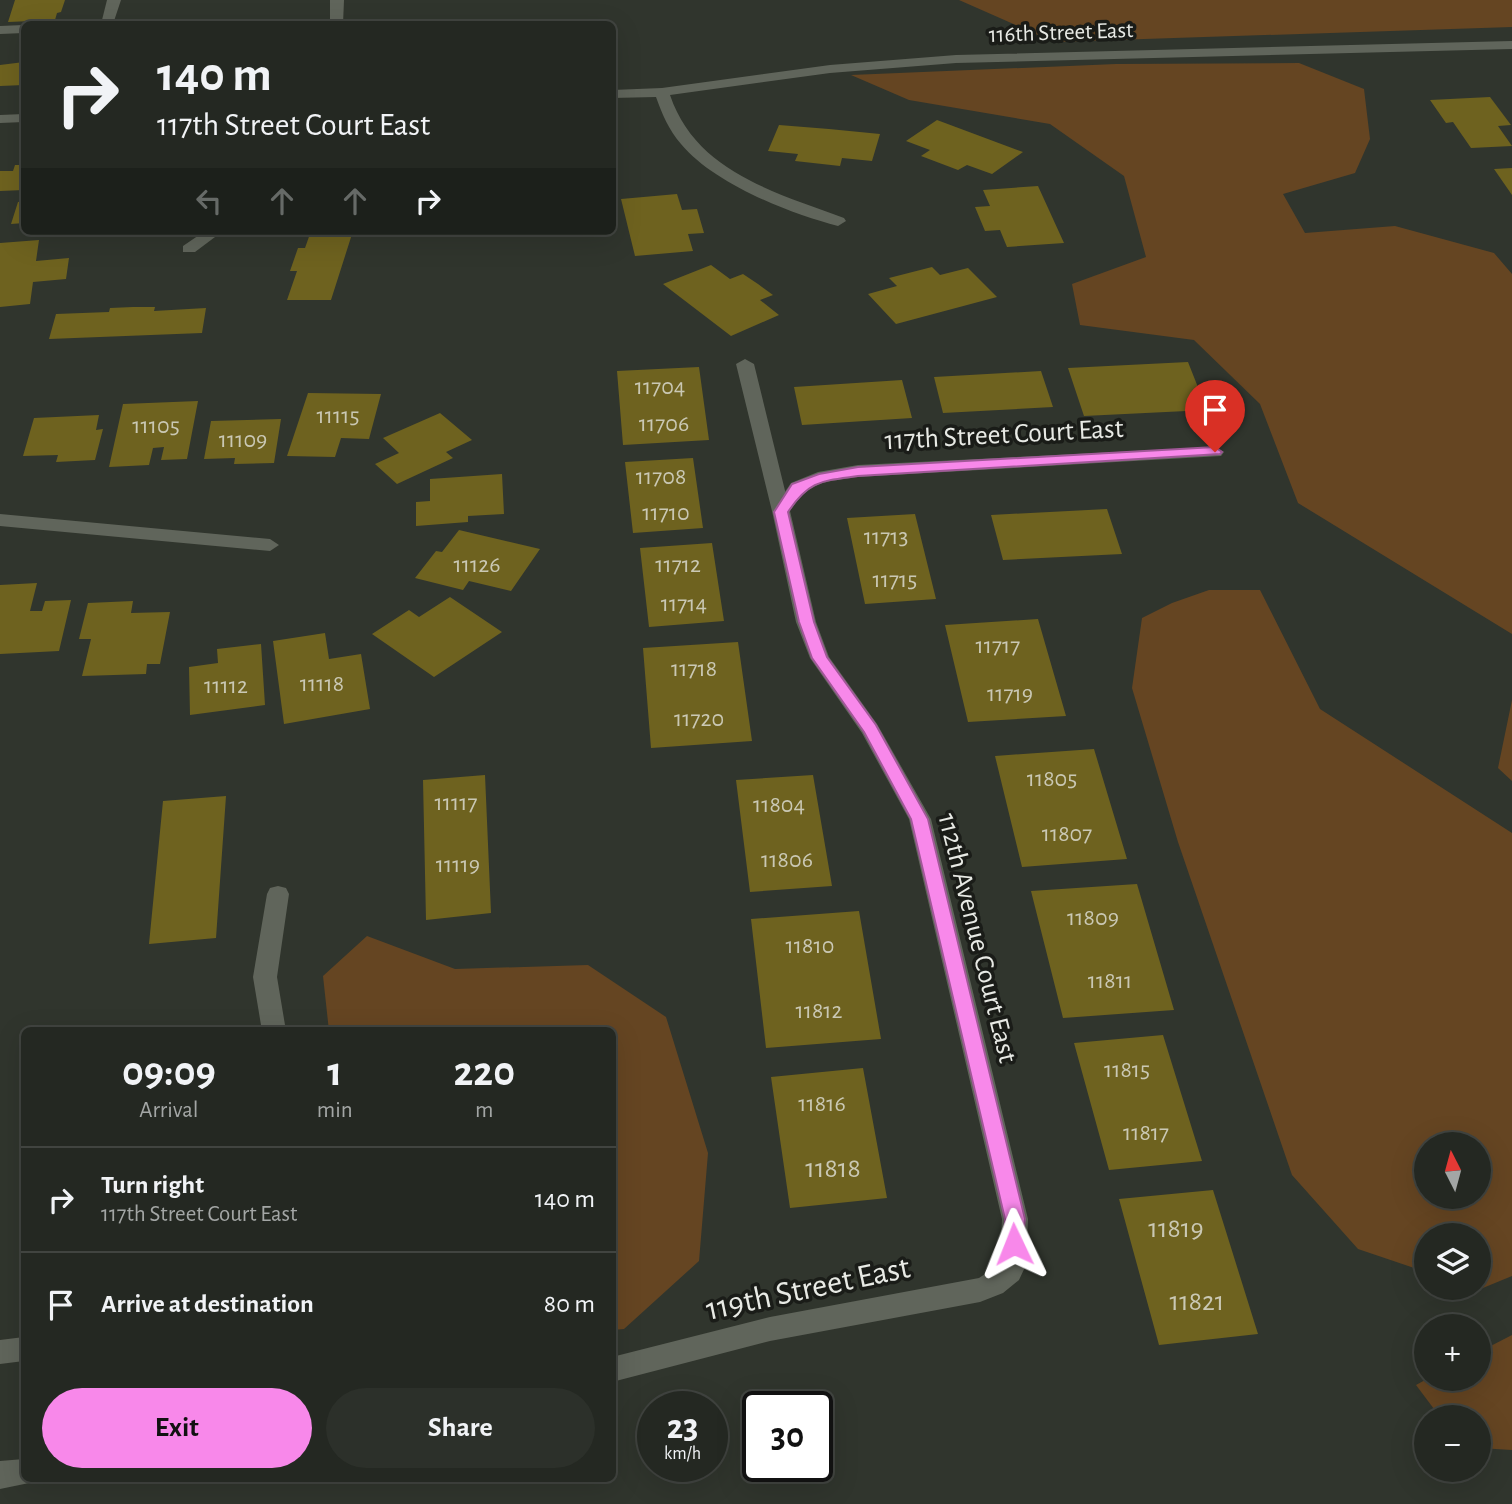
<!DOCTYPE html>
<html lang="en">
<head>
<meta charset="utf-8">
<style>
  :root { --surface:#242822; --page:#2c302a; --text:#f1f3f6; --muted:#a3a6a5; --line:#414440; --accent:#f888ea }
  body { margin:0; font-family:"Alegreya Sans",sans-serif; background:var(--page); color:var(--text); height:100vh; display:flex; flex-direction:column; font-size:26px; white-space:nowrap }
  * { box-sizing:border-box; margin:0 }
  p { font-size:23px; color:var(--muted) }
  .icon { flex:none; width:38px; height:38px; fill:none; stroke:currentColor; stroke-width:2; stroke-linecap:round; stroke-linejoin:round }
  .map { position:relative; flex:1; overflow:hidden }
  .panel { position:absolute; left:21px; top:1027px; width:595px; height:455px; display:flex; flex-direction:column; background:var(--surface); border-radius:10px; box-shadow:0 7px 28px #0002,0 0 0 2px var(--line) }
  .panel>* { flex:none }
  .banner { position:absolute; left:21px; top:21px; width:595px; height:214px; border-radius:10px; box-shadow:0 7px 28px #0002,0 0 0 2px var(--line); background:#242822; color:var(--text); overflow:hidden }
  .needle { width:46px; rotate:354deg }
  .controls { position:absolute; left:1414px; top:1132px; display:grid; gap:14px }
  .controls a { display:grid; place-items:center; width:77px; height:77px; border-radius:50%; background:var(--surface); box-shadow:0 7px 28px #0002,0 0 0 2px var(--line); font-size:35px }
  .speed { position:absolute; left:637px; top:1391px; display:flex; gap:14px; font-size:35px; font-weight:700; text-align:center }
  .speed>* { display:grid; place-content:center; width:91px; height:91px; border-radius:50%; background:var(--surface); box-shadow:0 7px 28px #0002,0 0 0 2px var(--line); line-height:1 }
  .speed small { font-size:18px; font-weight:400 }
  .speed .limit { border:4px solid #111; border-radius:10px; background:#fff; color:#111 }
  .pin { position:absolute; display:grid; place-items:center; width:60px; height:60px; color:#fff; margin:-72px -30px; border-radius:50% 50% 50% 0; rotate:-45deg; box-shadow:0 0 7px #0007 }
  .pin .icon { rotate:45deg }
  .me { position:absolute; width:77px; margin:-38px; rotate:358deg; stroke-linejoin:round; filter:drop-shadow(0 0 5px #0008) }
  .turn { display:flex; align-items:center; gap:24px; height:147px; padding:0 21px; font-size:32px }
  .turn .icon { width:91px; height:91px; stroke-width:2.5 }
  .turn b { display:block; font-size:49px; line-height:60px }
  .lanes { display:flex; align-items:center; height:66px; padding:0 21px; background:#0003; justify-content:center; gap:35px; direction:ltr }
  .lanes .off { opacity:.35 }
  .eta { display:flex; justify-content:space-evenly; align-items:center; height:119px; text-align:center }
  .eta b { font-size:42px; font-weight:700; line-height:49px }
  .button { display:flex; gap:14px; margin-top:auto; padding:14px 21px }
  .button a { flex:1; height:80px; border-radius:42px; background:var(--accent); color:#111; font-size:28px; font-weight:700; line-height:80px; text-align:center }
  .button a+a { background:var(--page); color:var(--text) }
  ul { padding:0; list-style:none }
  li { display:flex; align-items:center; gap:21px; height:105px; padding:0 21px; border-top:2px solid var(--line) }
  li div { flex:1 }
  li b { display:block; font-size:26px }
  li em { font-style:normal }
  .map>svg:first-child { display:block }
  .green { fill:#654522; fill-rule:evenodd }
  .building { fill:#6e621f }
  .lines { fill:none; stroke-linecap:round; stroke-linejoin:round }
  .lane { fill:#60655b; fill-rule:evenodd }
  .street { fill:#60655b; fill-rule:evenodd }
  .route { fill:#f888ea; stroke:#a15898; stroke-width:2 }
  .labels { text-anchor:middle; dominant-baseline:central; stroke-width:7; stroke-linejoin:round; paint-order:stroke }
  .far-street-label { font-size:23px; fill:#e8eae5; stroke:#1a1c18 }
  .number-label { font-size:24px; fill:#cac8b4 }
  .street-label { font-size:28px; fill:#e8eae5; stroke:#1a1c18 }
  .near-number-label { font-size:28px; fill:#cac8b4 }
  .near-street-label { font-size:33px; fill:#e8eae5; stroke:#1a1c18 }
</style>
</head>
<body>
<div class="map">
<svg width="1512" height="1504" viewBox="0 0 1512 1504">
  <rect width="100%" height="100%" fill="#30352d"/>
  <path class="green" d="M959 0H1512V27L1054 42Z
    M1299 63 1364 89 1370 139 1355 173 1283 194 1305 233 1395 226 1494 253 1512 274V634L1298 503 1260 404 1194 340 1080 325 1072 284 1146 257 1124 176 1050 124 909 100 851 75 1116 64Z
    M1209 590H1260L1320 709 1512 833V1276L1478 1290 1472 1288H1479V1236H1426V1272L1358 1249 1292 1175 1178 842 1132 688 1142 618 1172 603ZM1479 1144V1197H1426V1144Z
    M1512 700V781L1498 768Z
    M367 936 455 969 588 965 666 1017 708 1153 699 1261 624 1329 612 1330V1031H329L323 976Z
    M1512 1335V1450L1479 1448V1418L1440 1417 1416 1385 1427 1379H1479V1352Z"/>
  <path class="building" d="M15 0H65L61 12 57 13 55 20 8 22Z
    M24 62V85L0 86V65Z
    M1490 97 1511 125 1498 126 1512 146 1471 148 1453 122 1446 123 1430 100Z
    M937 120 1023 152 992 174 967 165 958 170 921 156 930 150 906 141Z
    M779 125 829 129 880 134 872 161 842 158 840 166 795 161 798 154 768 151Z
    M15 165H24V190L0 191V171H13Z
    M1512 168V195L1494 169Z
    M1038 186 1064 243 1007 247 1000 230 985 231 975 207 990 206 983 190Z
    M677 194 682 210 697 209 704 233 688 234 693 251 635 256 621 199Z
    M24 201V223L11 224 18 202Z
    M311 231H353L331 300H287L297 271H290L298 248H305Z
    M39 240 36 261 69 258 66 279 33 282 30 304 0 307V243Z
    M711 265 730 279 743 274 758 284 773 295 760 300 779 315 731 336 663 284Z
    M932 267 940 275 968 268 997 297 896 324 868 294 897 286 889 278Z
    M133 307H155L154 311 206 308 202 333 49 339 56 314 109 312 110 308Z
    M1188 362 1207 410 1084 416 1068 368Z
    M699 367 709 440 623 445 617 371Z
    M1041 371 1053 407 943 413 934 377Z
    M902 380 912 418 802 425 794 387Z
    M308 393 381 394 369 439 341 438 335 457 287 456Z
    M198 401 187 459 161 460 164 447 153 448 149 465 109 467 123 404Z
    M440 413 472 440 446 452 453 458 397 484 375 464 399 453 383 438Z
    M99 415 96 430 103 429 95 460 56 462 58 455 23 456 34 418Z
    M281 419 274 463 234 464 235 458 204 459 211 421Z
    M693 458 703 528 633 533 625 462Z
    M502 474 504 514 468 516V522L416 526V502L430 501V479Z
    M1107 509 1122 554 1003 560 991 515Z
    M915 514 936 599 865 604 847 518Z
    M459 530 540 549 511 591 469 581 463 590 415 578 436 551 442 552Z
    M712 543 724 621 649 627 640 548Z
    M37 583 30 611H42L45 601 71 600 59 651 0 654V585Z
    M450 597 502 632 434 677 372 634 409 610 419 617Z
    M133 601 131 613 170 612 160 664H147L146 674 82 676 91 639H79L88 603Z
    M1038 619 1066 716 968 722 945 625Z
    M325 633 329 659 361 654 370 709 284 724 273 641Z
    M738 642 752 741 651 748 643 648Z
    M261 644 265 705 190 715 189 667 218 663 217 649Z
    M1094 749 1127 859 1022 867 995 756Z
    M485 775 491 913 426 920 423 780Z
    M813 775 832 886 750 892 736 780Z
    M226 796 216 938 149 944 163 801Z
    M1137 884 1174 1010 1063 1018 1031 891Z
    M859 911 881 1039 766 1048 751 919Z
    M1163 1035 1202 1161 1109 1170 1074 1043Z
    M863 1068 887 1198 790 1208 771 1077Z
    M1213 1190 1258 1334 1159 1345 1119 1199Z"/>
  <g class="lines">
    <path class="lane" d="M107 0H121L113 24H101Z
      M330 0H344L343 24H330Z
      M24 25V33L0 34V26Z
      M745 359 754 364 790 511 781 517 772 511 736 364Z
      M278 886 286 888 289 894 277 977 286 1031H262L253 977 267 894 270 888Z
      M24 1337V1361L0 1364V1340Z"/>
    <path class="street" d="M1512 41V49L956 63 830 73 670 95C696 172 775 192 844 218L846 221 838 226C790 214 713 183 681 144 669 130 662 114 656 97L612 98V90L662 88 830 65 956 55Z
      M24 114V122L0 123V115Z
      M205 231H223L195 252H183V246Z
      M1215 447 1224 452 1221 456 858 477C824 482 810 481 790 511L816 622 829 657 877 724 931 819 1028 1219 1026 1265 1019 1280 1003 1293 980 1302 770 1341 612 1382V1357L770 1317 979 1278 1000 1264 1002 1219 909 819 862 733 810 658 796 622 772 511 791 483 818 472 858 465Z
      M0 514 270 539 279 545 270 551 0 526Z
      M24 1459V1479H35L34 1482 0 1489V1461Z"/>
  </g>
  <path class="route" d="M1215 447 1222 452 1220 454 858 476C822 481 809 480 788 512L814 622 827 657 876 725 928 819 1025 1219 1021 1251 1014 1253 1007 1251 1004 1244 1005 1219 911 819 864 732 812 658 799 622 774 512 792 484 819 474 858 467Z"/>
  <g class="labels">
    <g class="far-street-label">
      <text transform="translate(1061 33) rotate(-2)">116th Street East</text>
    </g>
    <g class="number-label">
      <text x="660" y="387">11704</text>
      <text x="338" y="416">11115</text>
      <text x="664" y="424">11706</text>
      <text x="156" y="426">11105</text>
      <text x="243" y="440">11109</text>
      <text x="661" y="477">11708</text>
      <text x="666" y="513">11710</text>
      <text x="886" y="537">11713</text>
      <text x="477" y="565">11126</text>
      <text x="678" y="565">11712</text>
      <text x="895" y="580">11715</text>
      <text x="684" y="604">11714</text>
      <text x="998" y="646">11717</text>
      <text x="694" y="669">11718</text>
      <text x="322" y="684">11118</text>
      <text x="226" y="686">11112</text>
      <text x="1010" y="694">11719</text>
      <text x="699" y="719">11720</text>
      <text x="1052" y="779">11805</text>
      <text x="456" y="803">11117</text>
      <text x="779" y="805">11804</text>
      <text x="1067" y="834">11807</text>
      <text x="787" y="860">11806</text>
      <text x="458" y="865">11119</text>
      <text x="1093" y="918">11809</text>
      <text x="810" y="946">11810</text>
      <text x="1110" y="981">11811</text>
      <text x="819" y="1011">11812</text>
      <text x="1127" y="1070">11815</text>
      <text x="822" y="1104">11816</text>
      <text x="1146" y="1133">11817</text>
    </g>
    <g class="street-label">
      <text transform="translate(1004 435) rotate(-3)">117th Street Court East</text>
      <text transform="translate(977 938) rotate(76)">112th Avenue Court East</text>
    </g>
    <g class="near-number-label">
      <text x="833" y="1169">11818</text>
      <text x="1176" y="1229">11819</text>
      <text x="1197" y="1302">11821</text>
    </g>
    <g class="near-street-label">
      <text transform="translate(808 1289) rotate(-12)">119th Street East</text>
    </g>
  </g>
</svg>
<div class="controls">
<a><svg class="needle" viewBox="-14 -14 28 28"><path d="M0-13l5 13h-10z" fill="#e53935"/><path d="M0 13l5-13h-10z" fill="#a3a6a5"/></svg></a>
<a><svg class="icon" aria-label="layers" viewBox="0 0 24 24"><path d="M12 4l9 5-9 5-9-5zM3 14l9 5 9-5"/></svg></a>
<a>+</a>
<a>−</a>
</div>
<div class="speed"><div>23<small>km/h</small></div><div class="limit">30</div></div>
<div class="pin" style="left:1215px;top:452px;background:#d93025"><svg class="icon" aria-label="arrive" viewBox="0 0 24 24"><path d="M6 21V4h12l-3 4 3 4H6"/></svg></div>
<svg class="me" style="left:1014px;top:1244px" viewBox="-20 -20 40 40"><path d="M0-17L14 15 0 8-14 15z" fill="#f888ea" stroke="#fff" stroke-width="4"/></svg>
<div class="banner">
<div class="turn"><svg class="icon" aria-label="right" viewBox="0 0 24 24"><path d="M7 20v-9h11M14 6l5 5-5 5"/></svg><div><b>140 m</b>117th Street Court East</div></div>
<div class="lanes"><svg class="icon off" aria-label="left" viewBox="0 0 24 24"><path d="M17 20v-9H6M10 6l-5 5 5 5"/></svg><svg class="icon off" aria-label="ahead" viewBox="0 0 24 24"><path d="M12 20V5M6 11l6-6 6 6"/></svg><svg class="icon off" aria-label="ahead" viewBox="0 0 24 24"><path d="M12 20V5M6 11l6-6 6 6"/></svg><svg class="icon" aria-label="right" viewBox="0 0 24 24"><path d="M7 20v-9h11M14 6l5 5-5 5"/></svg></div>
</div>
<section class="panel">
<div class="eta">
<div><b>09:09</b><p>Arrival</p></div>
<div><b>1</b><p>min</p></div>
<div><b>220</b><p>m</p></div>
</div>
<ul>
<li><svg class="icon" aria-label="right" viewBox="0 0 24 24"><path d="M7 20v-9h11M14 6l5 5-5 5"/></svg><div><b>Turn right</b><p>117th Street Court East</p></div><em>140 m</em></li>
<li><svg class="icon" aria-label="arrive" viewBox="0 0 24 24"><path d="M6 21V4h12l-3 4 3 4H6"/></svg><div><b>Arrive at destination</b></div><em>80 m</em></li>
</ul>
<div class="button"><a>Exit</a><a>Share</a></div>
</section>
</div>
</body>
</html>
